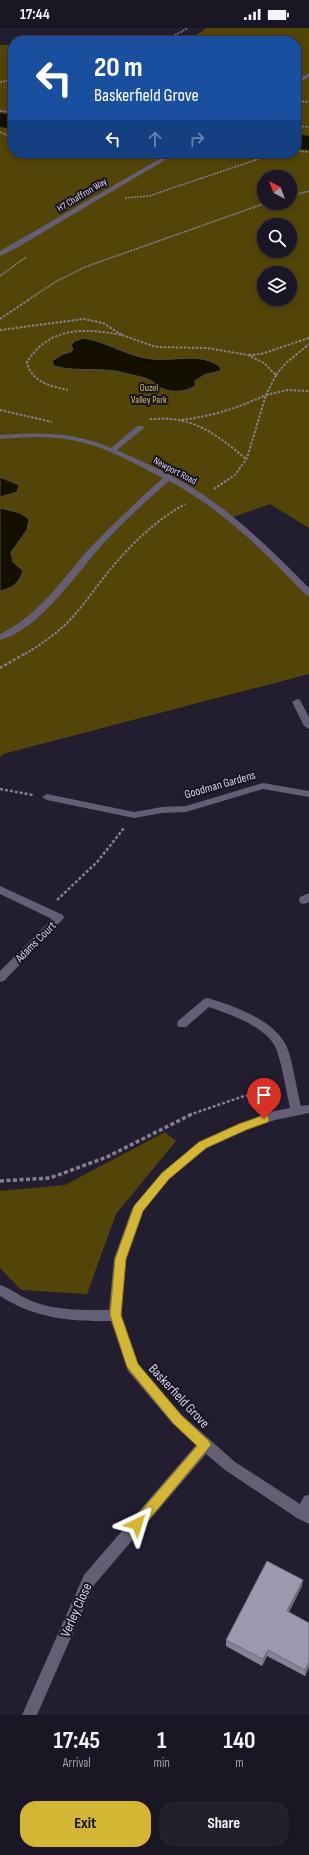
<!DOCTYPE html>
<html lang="en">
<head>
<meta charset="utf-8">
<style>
  :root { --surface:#1a1623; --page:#231f2b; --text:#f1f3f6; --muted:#9f9fa6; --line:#383541; --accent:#d4b635 }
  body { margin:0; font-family:"Sofia Sans Condensed",sans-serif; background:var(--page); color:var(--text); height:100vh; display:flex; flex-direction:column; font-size:15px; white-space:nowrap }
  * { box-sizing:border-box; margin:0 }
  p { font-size:13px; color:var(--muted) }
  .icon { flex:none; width:22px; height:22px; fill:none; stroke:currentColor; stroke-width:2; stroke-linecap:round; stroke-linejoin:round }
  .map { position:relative; height:1687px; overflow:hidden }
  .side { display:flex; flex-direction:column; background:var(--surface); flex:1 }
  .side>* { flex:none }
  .top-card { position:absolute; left:8px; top:8px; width:293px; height:122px; border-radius:16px; box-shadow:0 2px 6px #0003,0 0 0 1px var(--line); background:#1a4fa0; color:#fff; overflow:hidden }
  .needle { width:26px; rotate:318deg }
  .tools { position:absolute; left:257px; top:142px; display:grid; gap:8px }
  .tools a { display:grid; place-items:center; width:40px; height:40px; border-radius:50%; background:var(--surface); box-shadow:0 2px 6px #0003,0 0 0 1px var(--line); font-size:20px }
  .pin { position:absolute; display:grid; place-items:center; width:34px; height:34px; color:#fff; margin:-41px -17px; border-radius:50% 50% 50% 0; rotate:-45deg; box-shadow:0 0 4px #0007 }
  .pin .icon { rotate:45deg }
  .me { position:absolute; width:44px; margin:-22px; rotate:41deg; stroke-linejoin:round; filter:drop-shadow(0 0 3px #0008) }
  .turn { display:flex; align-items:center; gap:14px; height:84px; padding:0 20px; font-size:18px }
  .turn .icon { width:52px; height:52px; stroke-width:2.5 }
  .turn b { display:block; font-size:28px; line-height:34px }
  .lanes { display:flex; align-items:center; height:38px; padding:0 20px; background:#0003; justify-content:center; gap:20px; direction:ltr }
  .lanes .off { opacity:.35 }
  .eta { display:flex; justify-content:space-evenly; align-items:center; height:68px; text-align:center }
  .eta b { font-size:24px; font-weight:700; line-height:28px }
  .cta { display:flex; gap:8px; margin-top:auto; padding:8px 20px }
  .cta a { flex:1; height:46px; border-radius:16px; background:var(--accent); color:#111; font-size:16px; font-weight:700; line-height:46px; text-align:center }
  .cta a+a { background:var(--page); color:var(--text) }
  .status { display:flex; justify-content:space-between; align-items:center; height:28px; padding:0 20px; background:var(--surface); direction:ltr }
  .status svg { height:11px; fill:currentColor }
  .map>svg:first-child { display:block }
  .green { fill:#534507; fill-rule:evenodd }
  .water { fill:#141000; stroke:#4e4b43 }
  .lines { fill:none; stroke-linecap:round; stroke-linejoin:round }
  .river { fill:#141000; fill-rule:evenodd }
  .path-far3 { stroke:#84818f; stroke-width:1.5; stroke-dasharray:2 1; stroke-linecap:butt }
  .path-far2 { stroke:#84818f; stroke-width:2; stroke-dasharray:2.5 1.5; stroke-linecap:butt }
  .path-far1 { stroke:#84818f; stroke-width:2.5; stroke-dasharray:3 2; stroke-linecap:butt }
  .path { stroke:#84818f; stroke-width:3.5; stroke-dasharray:4 2.5; stroke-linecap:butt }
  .minor { fill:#655f75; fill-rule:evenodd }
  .wall { fill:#878296 }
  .shaded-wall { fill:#6e6a7a }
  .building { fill:#9d97af; stroke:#6e6a7a }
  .route { fill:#d4b635; stroke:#8a7622 }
  .labels { text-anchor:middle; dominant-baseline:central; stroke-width:4; stroke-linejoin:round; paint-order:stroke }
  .far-street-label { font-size:10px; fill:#d7d4e0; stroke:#191425 }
  .far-park-label { font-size:10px; fill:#d6bf63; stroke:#191425 }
  .street-label { font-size:12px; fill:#d7d4e0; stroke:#191425 }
  .near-street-label { font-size:14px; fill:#d7d4e0; stroke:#191425 }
</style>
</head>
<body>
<div class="status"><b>17:44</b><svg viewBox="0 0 49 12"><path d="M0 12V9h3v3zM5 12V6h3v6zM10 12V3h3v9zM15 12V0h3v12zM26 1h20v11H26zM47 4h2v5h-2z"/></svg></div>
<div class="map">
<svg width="309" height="1687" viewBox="0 0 309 1687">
  <rect width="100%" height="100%" fill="#221d2f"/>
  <path class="green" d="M206 0H309V48L296 55V13H189Z
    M0 17H13V125H296V56L309 49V500L270 476 230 490 309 565V646L3 726 0 730ZM264 149H290V175H264ZM264 197H290V223H264ZM264 245H290V271H264Z
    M165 1104 176 1113 116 1186 87 1266 21 1262 0 1240V1163L65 1157Z"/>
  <path class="water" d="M84 310C108 314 128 329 152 331 173 334 203 323 221 340L220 343 204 347 195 353V358C184 365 170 365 159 359 157 357 155 355 152 353 145 349 136 348 128 346 104 338 78 345 54 338L52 333 63 326 71 324 73 321 71 317 75 313Z
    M0 449 19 457 17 464 0 469Z
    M0 480 20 485 29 491 27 502 11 524 13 534 23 543C18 556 13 560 0 563Z"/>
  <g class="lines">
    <path class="river" d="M0 85 13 87V101L0 99Z
      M296 106 309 108V122L296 120Z"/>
    <path class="path-far3" d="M164 13 188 0
      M0 54 13 52
      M296 73 309 74
      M0 83 13 84
      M296 98 309 99
      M0 104 13 110
      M296 123 309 124
      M209 125 231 127 247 125
      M290 168 309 163
      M125 170 149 168 276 125
      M0 248 26 229
      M28 272 57 253 85 239 266 175"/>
    <path class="path-far2" d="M0 291 30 271
      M0 302 84 291 103 295 122 307C84 300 50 298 27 334 31 354 50 358 68 362
      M122 307 156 319 207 320 248 327 264 335 276 347 266 367C238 380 210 389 179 392
      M249 327 261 326 309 310
      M276 347 286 335 309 316
      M0 382 52 394
      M150 391C159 391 169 390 178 392 204 396 227 415 246 431
      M214 461 235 447 247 430 266 367 288 362 309 363
      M25 626C40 617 56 606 69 593 84 577 96 559 109 543 131 516 155 493 185 476"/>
    <path class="path-far1" d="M0 640 26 625
      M0 761 33 767
      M57 872 98 833 124 800
      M189 1087 244 1068 277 1063"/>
    <path class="path" d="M0 1153 50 1150 107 1129 192 1086"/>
    <path class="minor" d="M309 45V49L296 57V53Z
      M170 125H177L18 219 0 228V223Z
      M137 398H143L144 400 117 422C146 435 175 448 202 466 241 492 276 526 309 560V568L306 567C265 524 222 481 169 453 146 473 123 494 102 517 76 546 39 602 0 612V606C38 588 61 553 88 522 112 497 137 473 163 450 135 436 107 419 76 413 51 407 25 409 0 411V407C39 404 75 404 111 420Z
      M297 671 300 672 309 689V701L304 698 292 674Z
      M263 755 309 763V769L263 761 186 784 162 785 134 790 47 772 42 769 47 766 134 784 162 779 186 778Z
      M0 858 63 887 64 890 4 953 0 954V943L52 891 0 866Z
      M309 865V874L304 876 300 875 299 872 300 869Z
      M208 970C234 978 278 993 288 1022 294 1039 296 1060 301 1078L309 1077V1085L275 1092 246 1102 207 1120 169 1151 143 1183 126 1231 121 1287 138 1336 182 1387 235 1434 300 1476 304 1468 309 1467V1496L297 1490 225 1442 206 1426 94 1557 37 1687H22L84 1547 196 1417 172 1395 128 1343 111 1293C71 1294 34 1290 0 1268V1257C10 1260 18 1267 27 1271 52 1283 82 1282 109 1282L114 1231 132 1181 161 1145 199 1114 238 1096 275 1083 290 1080C286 1062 283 1041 277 1023 269 999 231 987 209 979L186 999H178L177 996 178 993 204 971Z"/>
  </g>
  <path class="wall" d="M302 1558 289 1584 309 1595V1639L305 1648 267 1628 262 1638 226 1618V1612Z"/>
  <path class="shaded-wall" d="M303 1552 302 1558 286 1590 287 1583Z
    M268 1622 267 1628 262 1638 263 1631Z
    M309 1634V1639L305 1648V1642Z"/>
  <path class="building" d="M267 1533 303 1552 287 1583 309 1595V1634L305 1642 268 1622 263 1631 226 1612Z"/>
  <path class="route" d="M264 1087 268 1088 269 1091 268 1094 246 1102 206 1120 169 1151 143 1183 126 1231 121 1287 138 1336 181 1387 209 1413 211 1417 142 1500 137 1502 133 1500 131 1496 133 1492 197 1418 173 1395 127 1339 110 1287 115 1231 134 1178 162 1145 199 1114 239 1096Z"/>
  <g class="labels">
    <g class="far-street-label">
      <text transform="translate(82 167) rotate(-31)">H7 Chaffron Way</text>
      <text transform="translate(175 443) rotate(28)">Newport Road</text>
    </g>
    <g class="far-park-label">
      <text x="149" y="360">Ouzel<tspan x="149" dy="12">Valley Park</tspan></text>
    </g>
    <g class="street-label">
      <text transform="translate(220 757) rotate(-16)">Goodman Gardens</text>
      <text transform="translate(36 914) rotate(-45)">Adams Court</text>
    </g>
    <g class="near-street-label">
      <text transform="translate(179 1368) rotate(47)">Baskerfield Grove</text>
      <text transform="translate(76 1582) rotate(-66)">Verley Close</text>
    </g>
  </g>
</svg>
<div class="tools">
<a><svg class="needle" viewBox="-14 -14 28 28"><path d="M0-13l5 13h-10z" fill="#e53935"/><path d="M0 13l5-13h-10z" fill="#9f9fa6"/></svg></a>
<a><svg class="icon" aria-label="search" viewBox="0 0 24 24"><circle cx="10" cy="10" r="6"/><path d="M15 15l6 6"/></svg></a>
<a><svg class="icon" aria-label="layers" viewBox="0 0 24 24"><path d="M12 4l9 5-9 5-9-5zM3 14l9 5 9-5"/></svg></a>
</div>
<div class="pin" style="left:264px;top:1091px;background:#d93025"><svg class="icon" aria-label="arrive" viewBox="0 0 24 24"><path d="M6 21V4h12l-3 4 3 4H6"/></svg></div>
<svg class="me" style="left:137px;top:1496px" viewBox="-20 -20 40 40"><path d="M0-17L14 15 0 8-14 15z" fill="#d4b635" stroke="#fff" stroke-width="4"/></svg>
<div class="top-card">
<div class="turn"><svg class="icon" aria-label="left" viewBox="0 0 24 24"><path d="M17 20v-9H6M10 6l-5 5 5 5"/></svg><div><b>20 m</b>Baskerfield Grove</div></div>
<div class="lanes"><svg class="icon" aria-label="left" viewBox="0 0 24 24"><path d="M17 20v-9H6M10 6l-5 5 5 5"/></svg><svg class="icon off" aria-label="ahead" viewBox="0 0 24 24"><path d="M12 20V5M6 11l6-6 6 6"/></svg><svg class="icon off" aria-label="right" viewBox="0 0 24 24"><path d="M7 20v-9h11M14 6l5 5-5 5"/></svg></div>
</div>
</div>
<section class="side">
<div class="eta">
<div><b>17:45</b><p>Arrival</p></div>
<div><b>1</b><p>min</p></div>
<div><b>140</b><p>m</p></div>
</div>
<div class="cta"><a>Exit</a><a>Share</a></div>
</section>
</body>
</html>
